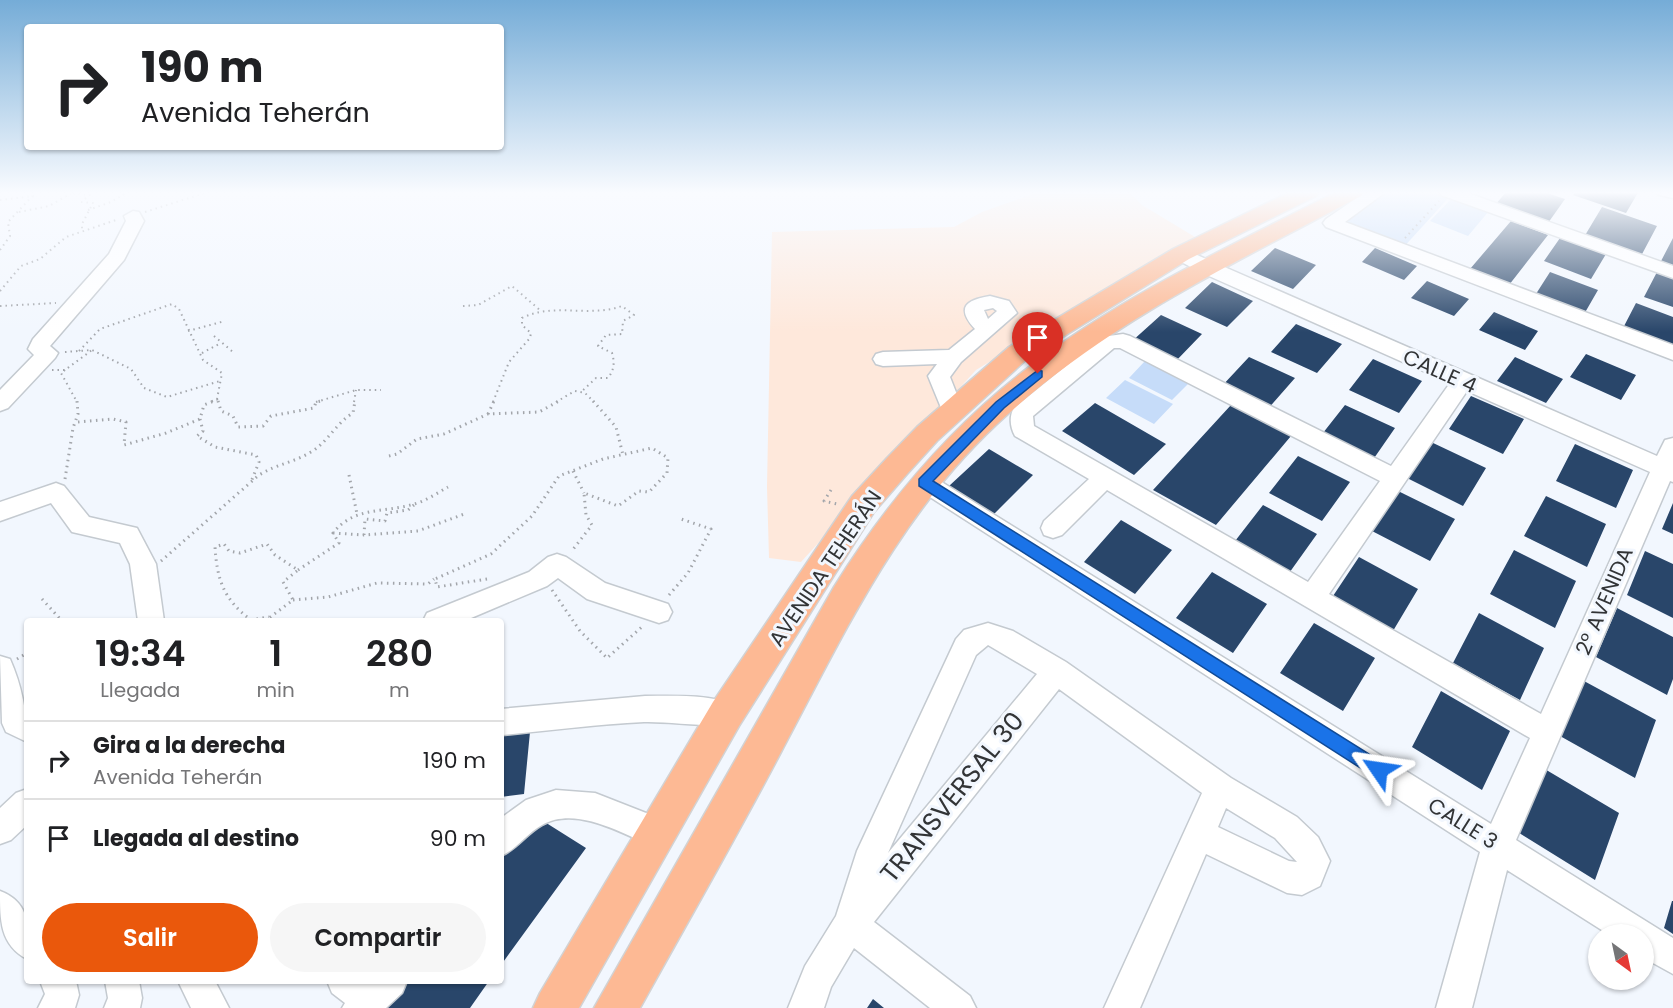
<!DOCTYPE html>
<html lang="es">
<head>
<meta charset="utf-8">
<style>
  :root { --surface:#fff; --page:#f6f6f6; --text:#202124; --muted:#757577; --line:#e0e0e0; --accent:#ea580c }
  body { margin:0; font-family:Poppins,sans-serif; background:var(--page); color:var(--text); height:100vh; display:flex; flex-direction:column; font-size:22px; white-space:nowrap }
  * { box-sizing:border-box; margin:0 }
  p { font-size:20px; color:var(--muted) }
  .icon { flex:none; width:33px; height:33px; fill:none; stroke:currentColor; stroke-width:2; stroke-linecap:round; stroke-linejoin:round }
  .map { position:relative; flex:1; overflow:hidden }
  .side { position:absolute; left:24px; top:618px; width:480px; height:366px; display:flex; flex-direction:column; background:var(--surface); border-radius:6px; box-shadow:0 2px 4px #0004 }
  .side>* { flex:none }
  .hud { position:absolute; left:24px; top:24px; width:480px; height:126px; border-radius:6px; box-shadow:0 2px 4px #0004; background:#fff; color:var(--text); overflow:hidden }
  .needle { width:39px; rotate:147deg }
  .fabs { position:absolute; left:1588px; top:924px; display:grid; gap:12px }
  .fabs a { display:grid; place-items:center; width:66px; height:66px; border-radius:50%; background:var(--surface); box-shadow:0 2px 4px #0004; font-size:30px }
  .pin { position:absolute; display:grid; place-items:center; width:51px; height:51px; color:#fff; margin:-62px -26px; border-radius:50% 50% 50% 0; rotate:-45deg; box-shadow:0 0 6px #0007 }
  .pin .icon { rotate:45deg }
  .me { position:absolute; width:66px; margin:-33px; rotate:302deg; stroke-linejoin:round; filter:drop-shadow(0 0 4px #0008) }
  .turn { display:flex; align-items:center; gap:21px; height:126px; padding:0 18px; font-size:27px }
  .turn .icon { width:78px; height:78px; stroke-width:2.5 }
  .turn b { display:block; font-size:42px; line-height:51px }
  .eta { display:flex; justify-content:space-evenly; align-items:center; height:102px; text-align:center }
  .eta b { font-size:36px; font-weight:600; line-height:42px }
  .button { display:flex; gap:12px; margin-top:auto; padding:12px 18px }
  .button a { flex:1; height:69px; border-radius:36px; background:var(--accent); color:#fff; font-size:24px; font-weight:600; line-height:69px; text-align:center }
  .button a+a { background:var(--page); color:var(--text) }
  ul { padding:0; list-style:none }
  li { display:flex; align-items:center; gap:18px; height:78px; padding:0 18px; border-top:2px solid var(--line) }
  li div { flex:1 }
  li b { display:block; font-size:22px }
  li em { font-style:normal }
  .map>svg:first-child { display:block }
  .medical { fill:#fee8db }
  .green { fill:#c6dcf9 }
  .building { fill:#29466a }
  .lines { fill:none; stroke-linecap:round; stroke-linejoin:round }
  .minor-casing { stroke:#c4cad0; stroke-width:3 }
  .major-casing { stroke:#d2d2d3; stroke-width:3 }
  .path-far1 { stroke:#a3a6ab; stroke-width:2; stroke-dasharray:1.5 4; stroke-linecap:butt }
  .path { stroke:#a3a6ab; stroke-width:3; stroke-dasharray:1.5 4.5; stroke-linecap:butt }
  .minor { fill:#fff; fill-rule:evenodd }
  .major { fill:#fdb994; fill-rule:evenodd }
  .route { fill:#1a73e8; stroke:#114b97; stroke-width:1.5 }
  .labels { text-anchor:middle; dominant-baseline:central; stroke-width:6; stroke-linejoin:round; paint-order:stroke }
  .street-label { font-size:21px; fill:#323436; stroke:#f2f7fe }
  .near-street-label { font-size:26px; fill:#323436; stroke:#f2f7fe }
</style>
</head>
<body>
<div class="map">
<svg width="1673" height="1008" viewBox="0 0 1673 1008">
  <rect width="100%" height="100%" fill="#f2f7fe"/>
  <path class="medical" d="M1041 191H1128L1142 205 1195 237 976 370 801 562 769 558 767 487 772 232 954 227 982 212Z"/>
  <path class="green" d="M1378 191H1447L1453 193 1401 250 1332 223Z
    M1453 197 1489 211 1468 236 1430 221Z
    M1145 361 1189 383 1172 400 1129 378Z
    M1125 380 1173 404 1154 424 1106 398Z"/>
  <path class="building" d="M1507 191H1541L1565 199 1548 223 1495 205Z
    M1576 191H1639L1626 213 1573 195Z
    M1602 207 1657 226 1641 256 1584 237Z
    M1511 221 1548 235 1509 285 1470 269Z
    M1560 238 1606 254 1591 279 1544 261Z
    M1673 238V267L1660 263Z
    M1275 248 1316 265 1293 289 1251 271Z
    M1375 248 1417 266 1404 280 1362 262Z
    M1550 272 1598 290 1583 316 1534 297Z
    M1657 272 1673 277V307L1644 297Z
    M1427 281 1469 299 1454 316 1411 298Z
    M1212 282 1253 301 1227 327 1185 308Z
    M1636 303 1673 317V350L1622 330Z
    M1494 312 1538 331 1525 350 1479 330Z
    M1161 315 1202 334 1174 363 1131 342Z
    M1296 324 1342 344 1317 373 1271 352Z
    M1586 354 1636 375 1621 400 1570 377Z
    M1249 357 1295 378 1267 410 1221 387Z
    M1515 357 1563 379 1546 403 1497 381Z
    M1373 359 1422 381 1399 413 1349 390Z
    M1471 396 1524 419 1503 454 1449 429Z
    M1095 403 1166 444 1134 475 1062 431Z
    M1231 405 1291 436 1216 525 1153 490Z
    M1345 405 1395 428 1370 464 1319 438Z
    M1431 442 1486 468 1463 506 1407 478Z
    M1575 444 1633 470 1616 508 1556 481Z
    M989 449 1033 475 994 514 949 486Z
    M1298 456 1350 482 1322 521 1269 493Z
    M1398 491 1455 519 1430 561 1372 531Z
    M1546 496 1606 524 1587 567 1524 536Z
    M1673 503V534L1662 529Z
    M1263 505 1317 534 1287 576 1232 545Z
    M1121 520 1172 550 1135 594 1084 562Z
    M1514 550 1576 581 1555 628 1490 594Z
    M1645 551 1673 564V618L1627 595Z
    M1359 557 1418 589 1390 636 1329 602Z
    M1212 572 1267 604 1233 653 1176 618Z
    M1617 608 1673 637V679L1667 695 1596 657Z
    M1479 613 1544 648 1520 700 1453 663Z
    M1314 623 1375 658 1343 711 1280 673Z
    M1584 681 1656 720 1635 778 1560 736Z
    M1441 691 1510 731 1482 790 1412 747Z
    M530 732 524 794 501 797V736Z
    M1543 768 1619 813 1595 880 1516 831Z
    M532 814 586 848 501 965V853Z
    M1672 901H1673V934L1664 928Z
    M401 981H489L470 1008H380Z
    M873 999 884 1008H867Z"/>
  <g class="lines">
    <defs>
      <path id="minor" d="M1367 191H1387L1345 222 1673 345V360L1326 227 1323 223 1326 219Z
        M1438 191H1462L1673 266V278L1441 195Z
        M1656 191H1673V198L1659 195Z
        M133 211 139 212 144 221 124 260 50 346 58 353 55 358 8 408 0 411V390L34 355 28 349 33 339 109 254 126 221 124 216Z
        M1181 248 1657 456 1665 440 1673 438V482L1670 481 1516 840 1673 938V974L1644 958V934H1608L1507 870 1472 1008H1436L1480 852 916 488 912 482 916 476 924 473 932 476 1491 824 1530 738 1107 490 1062 535 1053 538 1044 535 1041 528 1044 521 1089 479 1015 436C1010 427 1009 416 1014 408L1102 337 1123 334 1130 336 1391 466 1450 383 1200 272 1174 258 1172 254 1174 250ZM1114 348H1120L1380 481 1308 582 1034 426 1033 416ZM1467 391 1650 472 1541 714 1329 594Z
        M990 296 1009 301 1017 313 961 362 950 377 963 410 960 415 952 418 944 415 928 376 937 364 883 366 876 364 873 359 876 354 883 352 949 350 975 329C956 308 965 300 990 296ZM993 308 997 311 988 319 984 310Z
        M56 483 64 486 89 517 137 528 156 564 164 621H138L130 564 120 543 72 532 51 503 0 521V502Z
        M557 554 566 557 605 583 668 604 672 612 668 620 659 623 587 599 558 578 547 586 464 621H423L427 613 529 572 548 557Z
        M988 623 1013 631 1066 662 1231 778 1297 817 1318 837 1330 861 1320 886 1302 895 1287 893 1206 854 1140 1008H1104L1202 793 1059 689 874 922 970 996 976 1008H930L854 948 831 987 824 1008H788L805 966 836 916 857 851 956 639 964 630ZM988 645 1037 674 888 853 976 655ZM1226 808 1275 838 1297 862 1289 861 1218 827Z
        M0 656 10 659C22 686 27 713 27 742L6 732 2 723Z
        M645 696C675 696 707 694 736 705L740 714 736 723C720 729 667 721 644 722 596 724 549 731 501 735V709Z
        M27 789V825L11 840 0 844V808L16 793Z
        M556 790 595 793 669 822 674 833 669 844 658 849C625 835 577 805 542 825 526 834 517 849 501 856V818L526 800Z
        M0 891C33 904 27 929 27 959 0 945 0 920 0 891Z
        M40 981H76L79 995 75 1008H38L45 994Z
        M105 981H139L142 998 140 1008H104L108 998Z
        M178 981H215L229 1008H191Z
        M327 981H407L402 993 386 1008H342L345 1003 332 993Z"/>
      <path id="major" d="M1292 191H1319L1316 196 1189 259 1027 359 937 441 907 474 874 512 739 726 579 1008H533L540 993 713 702 852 496 887 458 917 427 1009 347 1173 249Z
        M1338 191H1364L1361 196C1238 261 1112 320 1008 414 901 509 847 628 781 752 736 838 687 923 640 1008H594L834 587C887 502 949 428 1029 367 1123 295 1233 245 1338 191Z"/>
    </defs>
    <use href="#minor" class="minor-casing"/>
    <use href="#major" class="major-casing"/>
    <path class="path-far1" d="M73 193 90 195 82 201
      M0 200 34 196
      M81 202 93 203 82 224V231
      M88 210 111 202 129 191
      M19 212 49 206 75 191
      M145 212 211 191
      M1405 238 1439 201
      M0 250 10 236 8 222 37 191
      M0 291 21 266 40 259 66 237 119 219
      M0 306 56 303
      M463 306 478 305 512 286 541 311
      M188 331 225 321
      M214 336 233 352
      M79 351 100 329 172 304 179 309 203 360 222 373 217 399 210 402
      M65 352 92 350 131 369 144 388 167 397 220 381
      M202 353 221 343
      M52 370H65L92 350
      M65 370 61 373 77 402
      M217 399 218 402
      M316 402 356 390H381
      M354 402 356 390
      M493 402 509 362 530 338 531 333 522 325V318C554 302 589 318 622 306L634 315 623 321 622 334 606 335 598 346 612 353C615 363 614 370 608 378H596L581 392
      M556 402 575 391 585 393 594 402"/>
    <path class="path" d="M218 401 221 411 233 416 238 427 263 426 271 416 314 408 316 402 321 401
      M593 401 616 427 623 455
      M488 414 494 401
      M200 419 203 431 197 436 215 447 256 455 259 462 251 482
      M78 422 113 419 126 422 124 445 166 433 200 419 204 405 214 401
      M389 456 397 454 417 439 444 434 488 414 539 412 559 401
      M573 471 584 493
      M349 475 357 514
      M65 479 73 428 78 414 77 401
      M831 490 824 501 837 504
      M414 505 408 510 387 513 385 521 365 519 364 535 418 531 467 513
      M333 533 364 535
      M161 561 259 475C277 464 295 462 311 452 328 442 336 423 353 413L355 401
      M298 570 339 543 333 533C354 506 385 513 414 504 426 501 437 493 448 487
      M487 579 437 587 435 579 491 554 532 516 559 476 603 459 652 448 668 458 667 473 649 492 639 491 618 506 584 493 586 515 592 525 571 552
      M552 590 580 631 607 658 644 625
      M669 595 688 573 711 529 678 518
      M42 599 62 621
      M293 600 328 597 377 583 428 584 434 579
      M265 621 293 600 283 582 298 570 275 555 267 544 240 553 229 551 224 544 215 547C217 580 224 600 251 620L269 617
      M17 659 27 653"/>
    <use href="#minor" class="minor"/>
    <use href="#major" class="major"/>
  </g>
  <linearGradient id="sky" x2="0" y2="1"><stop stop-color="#75acd7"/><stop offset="0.58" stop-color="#f9fbff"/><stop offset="1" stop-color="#f9fbff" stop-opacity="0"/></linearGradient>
  <rect width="1673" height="332" fill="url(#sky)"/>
  <path class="route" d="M1038 370 1042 371V377L1004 408 933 481 1385 764 1388 770 1385 776 1379 778 1373 776 919 486V479L996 402Z"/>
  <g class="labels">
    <g class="street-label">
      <text transform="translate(1440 371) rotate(24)">CALLE 4</text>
      <text transform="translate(825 568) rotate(-56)">AVENIDA TEHERÁN</text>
      <text transform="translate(1604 601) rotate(-67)">2° AVENIDA</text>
      <text transform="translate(1463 823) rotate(32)">CALLE 3</text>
    </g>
    <g class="near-street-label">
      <text transform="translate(952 797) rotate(-51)">TRANSVERSAL 30</text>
    </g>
  </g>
</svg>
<div class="fabs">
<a><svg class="needle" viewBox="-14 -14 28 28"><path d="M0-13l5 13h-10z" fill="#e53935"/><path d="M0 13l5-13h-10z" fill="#757577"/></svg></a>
</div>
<div class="pin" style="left:1038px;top:374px;background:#d93025"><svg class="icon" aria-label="arrive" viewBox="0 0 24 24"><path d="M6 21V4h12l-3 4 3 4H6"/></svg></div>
<svg class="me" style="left:1379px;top:770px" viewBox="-20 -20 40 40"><path d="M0-17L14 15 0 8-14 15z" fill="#1a73e8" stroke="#fff" stroke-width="4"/></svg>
<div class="hud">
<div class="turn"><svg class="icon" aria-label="right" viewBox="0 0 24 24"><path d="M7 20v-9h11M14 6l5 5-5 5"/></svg><div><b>190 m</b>Avenida Teherán</div></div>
</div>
<section class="side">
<div class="eta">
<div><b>19:34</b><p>Llegada</p></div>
<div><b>1</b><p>min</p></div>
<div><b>280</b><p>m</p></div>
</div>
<ul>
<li><svg class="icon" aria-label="right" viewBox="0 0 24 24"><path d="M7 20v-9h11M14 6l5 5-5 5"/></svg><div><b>Gira a la derecha</b><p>Avenida Teherán</p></div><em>190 m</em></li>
<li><svg class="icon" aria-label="arrive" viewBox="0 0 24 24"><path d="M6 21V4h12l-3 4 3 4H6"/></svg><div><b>Llegada al destino</b></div><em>90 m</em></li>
</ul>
<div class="button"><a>Salir</a><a>Compartir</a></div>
</section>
</div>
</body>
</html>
